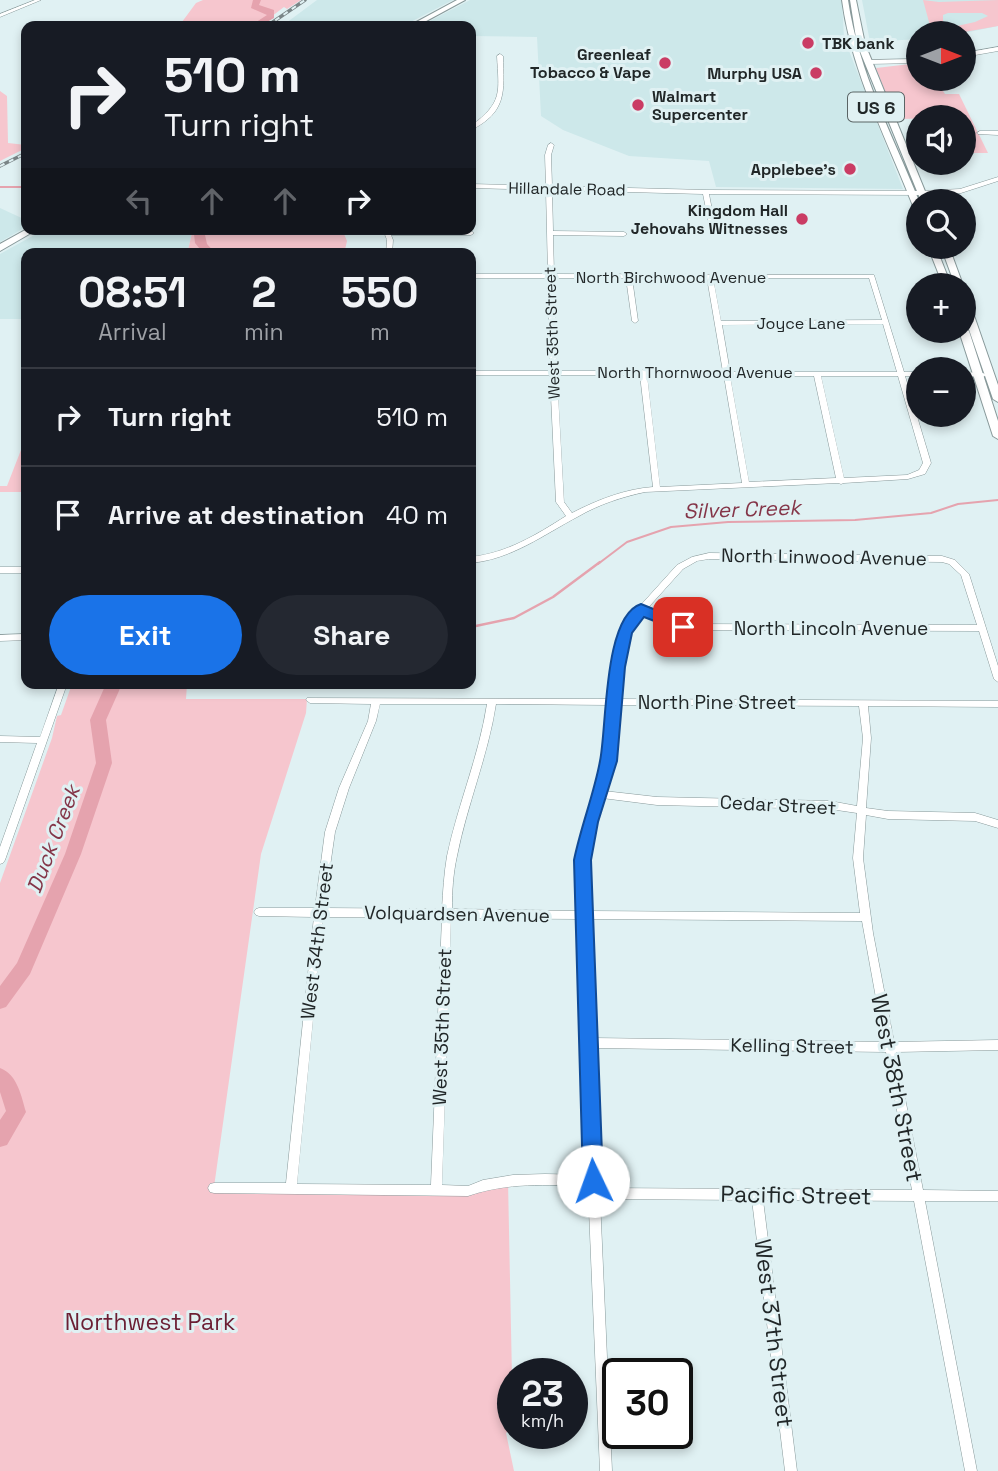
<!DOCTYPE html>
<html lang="en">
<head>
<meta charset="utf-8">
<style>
  :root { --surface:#171b24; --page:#242831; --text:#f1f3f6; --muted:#9ea1a6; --line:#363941; --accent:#1a73e8 }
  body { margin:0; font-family:"Space Grotesk",sans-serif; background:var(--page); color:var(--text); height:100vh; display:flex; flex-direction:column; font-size:26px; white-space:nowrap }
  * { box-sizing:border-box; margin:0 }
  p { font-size:23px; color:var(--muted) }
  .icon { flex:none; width:38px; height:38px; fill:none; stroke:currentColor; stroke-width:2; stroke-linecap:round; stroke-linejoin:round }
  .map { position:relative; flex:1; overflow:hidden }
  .details { position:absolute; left:21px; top:248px; width:455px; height:441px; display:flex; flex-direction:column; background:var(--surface); border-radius:14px; box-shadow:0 4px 10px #0003 }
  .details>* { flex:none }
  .top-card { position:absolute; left:21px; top:21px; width:455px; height:214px; border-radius:14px; box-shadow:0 4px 10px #0003; background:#171b24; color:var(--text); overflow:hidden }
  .needle { width:46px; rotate:90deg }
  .controls { position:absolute; left:906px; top:21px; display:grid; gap:14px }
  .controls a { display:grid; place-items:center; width:70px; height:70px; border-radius:50%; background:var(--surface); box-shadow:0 4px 10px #0003; font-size:35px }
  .speed { position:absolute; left:497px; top:1358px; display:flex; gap:14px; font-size:35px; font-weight:700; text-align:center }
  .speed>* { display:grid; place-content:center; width:91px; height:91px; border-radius:50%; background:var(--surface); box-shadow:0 4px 10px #0003; line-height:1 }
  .speed small { font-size:18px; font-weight:400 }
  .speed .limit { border:4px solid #111; border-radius:10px; background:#fff; color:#111 }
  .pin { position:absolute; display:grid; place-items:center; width:60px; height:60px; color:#fff; margin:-30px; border-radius:14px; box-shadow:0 4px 10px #0006 }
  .me { position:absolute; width:77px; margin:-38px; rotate:357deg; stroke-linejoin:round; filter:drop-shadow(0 0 5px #0008) }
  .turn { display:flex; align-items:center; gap:24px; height:147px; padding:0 28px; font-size:32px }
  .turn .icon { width:91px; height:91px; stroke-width:2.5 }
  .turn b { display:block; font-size:49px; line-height:60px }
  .lanes { display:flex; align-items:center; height:66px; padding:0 28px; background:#0003; justify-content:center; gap:35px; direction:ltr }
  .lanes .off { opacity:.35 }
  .eta { display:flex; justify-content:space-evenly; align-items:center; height:119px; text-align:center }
  .eta b { font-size:42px; font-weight:700; line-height:49px }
  .cta { display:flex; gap:14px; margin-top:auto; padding:14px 28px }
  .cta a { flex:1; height:80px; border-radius:42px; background:var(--accent); color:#fff; font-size:28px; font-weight:700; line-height:80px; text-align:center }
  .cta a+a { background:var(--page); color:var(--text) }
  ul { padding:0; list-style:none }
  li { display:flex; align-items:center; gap:21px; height:98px; padding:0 28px; border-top:2px solid var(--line) }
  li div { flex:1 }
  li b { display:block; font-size:26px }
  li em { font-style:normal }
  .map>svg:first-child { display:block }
  .built { fill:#cde8ea }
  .green { fill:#f6c6ce; fill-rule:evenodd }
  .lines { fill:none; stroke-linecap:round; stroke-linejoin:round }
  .stream-far1 { stroke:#e5a3ae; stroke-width:2 }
  .stream { stroke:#e5a3ae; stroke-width:2.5 }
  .river { fill:#e5a3ae; fill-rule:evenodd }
  .minor-casing { stroke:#88999a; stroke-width:1 }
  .major-casing { stroke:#88999a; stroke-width:2 }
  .minor { fill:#fff; fill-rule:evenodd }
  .major { fill:#fff; fill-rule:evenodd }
  .rail-casing { stroke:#7a8587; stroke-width:3.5 }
  .rail { stroke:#e0f1f3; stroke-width:2; stroke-dasharray:5; stroke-linecap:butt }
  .route { fill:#1a73e8; stroke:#114b97; stroke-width:2 }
  .poi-dot { fill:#ca3c64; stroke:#e0f1f3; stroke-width:2.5 }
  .labels { text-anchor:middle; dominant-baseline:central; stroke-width:6; stroke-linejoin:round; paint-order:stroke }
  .far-poi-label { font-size:16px; font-weight:bold; fill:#212728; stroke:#e0f1f3; text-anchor:end }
  .far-street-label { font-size:16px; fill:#212728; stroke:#e0f1f3 }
  .shield { fill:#e0f1f3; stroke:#5a6465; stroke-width:2 }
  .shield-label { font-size:18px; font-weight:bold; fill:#212728 }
  .street-label { font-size:19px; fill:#212728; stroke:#e0f1f3 }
  .water-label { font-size:21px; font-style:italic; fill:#843548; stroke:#e0f1f3 }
  .near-street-label { font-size:23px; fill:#212728; stroke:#e0f1f3 }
  .near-park-label { font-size:23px; fill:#6b1e33; stroke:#e0f1f3 }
</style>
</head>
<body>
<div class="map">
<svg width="998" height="1471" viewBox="0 0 998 1471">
  <rect width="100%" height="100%" fill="#e0f1f3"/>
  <path class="built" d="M317 0H453L403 26H282Z
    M470 0H842L844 38 903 189 716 187 709 161 629 156 563 130 541 116 537 37 471 36V26H420Z
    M862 0H998V26L964 33H919V39L870 42Z
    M0 208 26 220V227L0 242Z
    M45 229H193L187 254H26V319H0V254Z"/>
  <path class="green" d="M203 0H301L287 9 284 7 259 26H179L196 3Z
    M923 0 939 2 998 0V26L959 33H932ZM948 13H982L988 16 975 22 948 28 943 22V15Z
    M919 63V79H935L945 94H959L988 153H964V117L902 119 894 115 876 68Z
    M0 91 7 96 8 143 26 145V148L0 161Z
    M193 229H342L347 241 344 254H187Z
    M26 437V484L24 492H0V486H7Z
    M72 684H187L186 699H307L306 713 261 854 214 1187 436 1191 508 1181 513 1427 506 1433 514 1471H0V883L52 738 57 716 61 715Z"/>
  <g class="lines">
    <path class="stream-far1" d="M0 187H26
      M598 564 627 542 671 527 728 522 855 520 931 513 958 504 998 500"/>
    <path class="stream" d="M471 627 514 618 553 597 600 562"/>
    <path class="river" d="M253 0H261L259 5 274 10V18L260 26H250L267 15 251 8Z
      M198 229H209L205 235 207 244 216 254H204L195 243 194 234Z
      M106 684H122L106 720 112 763 81 854 30 974 6 1007 0 1009V986L17 963 65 854 96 763 90 720Z
      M0 1068C18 1075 21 1096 26 1112L7 1145 0 1147V1120L6 1111 0 1092Z"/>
    <defs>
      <path id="minor" d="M35 0H41L0 17V14Z
        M998 47V51L964 57V53Z
        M500 54 503 56C504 92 507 112 471 130V126C503 102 499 93 497 56Z
        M919 59V63L868 64 865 62 868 60Z
        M980 131H998V135L978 134 977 133Z
        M551 143 554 145 551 155 552 186 706 190 922 191 960 189 998 177V181L961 193 922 195 709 194 716 231 744 232 745 233 742 235 711 234 703 194 552 190 553 231 624 232 627 234 624 236 553 235 554 274 874 275 904 372H919V376H905L931 463 925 474 908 479 844 483 841 484 838 483 645 492C622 497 600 504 579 516 543 535 512 559 471 563V557C507 553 536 535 566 516L556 502 550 375H471V371H550L548 278H471V274H548L546 190 471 188V184L546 186 545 155 548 145ZM554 278H626L632 321 635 323 638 321 632 278H707L723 372 646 371 643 370 640 371H557ZM713 278H869L882 320 721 321ZM883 324 897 372H730L722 325ZM557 375H640L653 487C625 489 597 500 572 513L564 502ZM647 375 724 376 742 483 660 487ZM730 376H814L836 478 749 482ZM821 376H898L923 463 919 470 907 475 844 478Z
        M383 229H389L390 231H471L474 233 471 235H391L393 240 392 254H386L387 240Z
        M964 372 983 373 986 375 983 377 964 376Z
        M709 553 942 556 955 560 969 574 998 666V682L994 679 979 631 683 630 642 614 629 632 621 666 618 699 998 701V707L868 706 871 738 866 808 888 811 975 813 998 820V828L975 821 888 819 866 815 863 858 873 933 894 1042 998 1040V1050L896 1052 923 1190 998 1191V1201H925L977 1471H965L914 1201 763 1200 797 1471H785L752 1200 600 1199 612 1471H600L588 1186C547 1185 507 1182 468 1196L214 1193 210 1192 208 1188 210 1184 214 1183H286L314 917 259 916 256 915 254 912 256 909 259 908H315L325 832 339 788 368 721 371 704 310 703 306 700 307 698 610 699 613 666 621 632 630 617 677 565 692 557ZM709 559 942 562 949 564 961 575 977 625 684 624 647 609 683 569 697 561ZM380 704H487C479 756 458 804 447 856 444 874 443 891 442 909L324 908 335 832 349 788 376 721ZM496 704 609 705 604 761 585 822 578 860 579 911 452 909C452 891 453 874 457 856 467 805 488 756 496 704ZM618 705 859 706 863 738 857 806 830 801 657 797 604 791 612 761ZM602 798 657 805 830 809 857 813 853 858 860 913 589 911 588 860 595 822ZM323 917 442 918 431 1185 297 1184ZM451 918 579 919 582 1043 587 1175 545 1174 513 1175 483 1180 468 1186 442 1185ZM589 919 862 921 884 1042 592 1038ZM592 1048 886 1052 912 1190 599 1188Z
        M0 567H26V573H0Z
        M26 634V640L0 641V635Z
        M59 684H67L5 860 3 863 0 864V847L37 743 0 742V736L40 737Z"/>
      <path id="major" d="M457 0H465L417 26H409Z
        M842 0H848C859 74 892 133 919 201V213L915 211C888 141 852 75 842 0Z
        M850 0H856L865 44 929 201H921L857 44Z
        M27 229H38L0 251V244Z
        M928 247H936L951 285H943Z
        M941 247H949L963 285H955Z
        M964 298 969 301 998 385V402L993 399 964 315Z
        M964 328 969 331 998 421V439L993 436 959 331H964Z"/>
    </defs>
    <use href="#minor" class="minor-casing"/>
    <use href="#major" class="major-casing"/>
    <use href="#minor" class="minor"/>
    <use href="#major" class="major"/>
    <defs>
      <path id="rail" d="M267 26 305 0
        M0 166 26 153"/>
    </defs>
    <use href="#rail" class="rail-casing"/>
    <use href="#rail" class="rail"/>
  </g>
  <path class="route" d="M641 604 688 623 690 627 683 632 644 617 632 633 625 667 617 761 598 822 591 860 603 1181 600 1188 593 1191 586 1188 583 1181 574 860C581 826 594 794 600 761 607 728 603 616 641 604Z"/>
  <g class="poi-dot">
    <circle cx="808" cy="43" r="7"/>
    <circle cx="665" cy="63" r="7"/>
    <circle cx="816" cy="73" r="7"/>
    <circle cx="638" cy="105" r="7"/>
    <circle cx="850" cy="169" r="7"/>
    <circle cx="802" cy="219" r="7"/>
  </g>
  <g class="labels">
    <g class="far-poi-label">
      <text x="822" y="43" text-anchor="start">TBK bank</text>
      <text x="651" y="54">Greenleaf<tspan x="651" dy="18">Tobacco &amp; Vape</tspan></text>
      <text x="802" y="73">Murphy USA</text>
      <text x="652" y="96" text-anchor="start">Walmart<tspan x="652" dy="18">Supercenter</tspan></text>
      <text x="836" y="169">Applebee's</text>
      <text x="788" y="210">Kingdom Hall<tspan x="788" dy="18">Jehovahs Witnesses</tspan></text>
    </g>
    <g class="far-street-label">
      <text transform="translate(567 189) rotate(1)">Hillandale Road</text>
      <text x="671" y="277">North Birchwood Avenue</text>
      <text x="801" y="323">Joyce Lane</text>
      <text transform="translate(552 333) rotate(-92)">West 35th Street</text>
      <text x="695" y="372">North Thornwood Avenue</text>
    </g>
    <rect class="shield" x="848" y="92.5" width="56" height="29" rx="5"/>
    <g class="shield-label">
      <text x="876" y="107">US 6</text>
    </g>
    <g class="street-label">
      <text transform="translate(824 557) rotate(1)">North Linwood Avenue</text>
      <text x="831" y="628">North Lincoln Avenue</text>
      <text x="717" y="702">North Pine Street</text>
      <text transform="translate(778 805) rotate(3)">Cedar Street</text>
      <text transform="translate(457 914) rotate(1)">Volquardsen Avenue</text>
      <text transform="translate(317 941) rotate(-83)">West 34th Street</text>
      <text transform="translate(442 1027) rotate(-88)">West 35th Street</text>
      <text transform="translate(792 1046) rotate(1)">Kelling Street</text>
    </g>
    <g class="water-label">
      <text transform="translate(742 509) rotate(-2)">Silver Creek</text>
      <text transform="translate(53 839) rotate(-69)">Duck Creek</text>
    </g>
    <g class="near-street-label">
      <text transform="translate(897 1088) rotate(79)">West 38th Street</text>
      <text transform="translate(796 1195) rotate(1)">Pacific Street</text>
      <text transform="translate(774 1333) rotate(83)">West 37th Street</text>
    </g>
    <g class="near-park-label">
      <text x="150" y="1322">Northwest Park</text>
    </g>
  </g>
</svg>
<div class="controls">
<a><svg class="needle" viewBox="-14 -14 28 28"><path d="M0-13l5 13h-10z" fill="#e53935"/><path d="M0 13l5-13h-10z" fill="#9ea1a6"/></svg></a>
<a><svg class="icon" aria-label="sound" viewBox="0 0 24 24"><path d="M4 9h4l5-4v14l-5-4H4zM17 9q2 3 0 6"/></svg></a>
<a><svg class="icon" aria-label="search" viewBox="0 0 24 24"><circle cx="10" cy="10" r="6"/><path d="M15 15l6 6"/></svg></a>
<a>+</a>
<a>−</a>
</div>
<div class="speed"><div>23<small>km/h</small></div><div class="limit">30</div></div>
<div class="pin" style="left:683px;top:627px;background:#d93025"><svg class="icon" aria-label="arrive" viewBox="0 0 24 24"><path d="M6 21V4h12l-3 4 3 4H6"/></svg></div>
<svg class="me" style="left:593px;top:1181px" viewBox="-20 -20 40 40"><circle r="19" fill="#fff"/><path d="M0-13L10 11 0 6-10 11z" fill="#1a73e8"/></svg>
<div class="top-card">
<div class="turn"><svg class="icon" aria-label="right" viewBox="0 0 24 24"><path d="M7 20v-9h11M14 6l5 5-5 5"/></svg><div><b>510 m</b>Turn right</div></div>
<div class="lanes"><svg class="icon off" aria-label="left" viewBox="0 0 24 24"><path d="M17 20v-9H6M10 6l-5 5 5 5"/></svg><svg class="icon off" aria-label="ahead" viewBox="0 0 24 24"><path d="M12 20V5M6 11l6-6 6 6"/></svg><svg class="icon off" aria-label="ahead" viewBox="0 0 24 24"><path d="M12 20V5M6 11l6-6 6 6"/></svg><svg class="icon" aria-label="right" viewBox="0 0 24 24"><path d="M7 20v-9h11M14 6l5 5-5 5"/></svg></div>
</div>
<section class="details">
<div class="eta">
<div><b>08:51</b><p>Arrival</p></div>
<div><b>2</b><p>min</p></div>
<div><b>550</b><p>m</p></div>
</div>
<ul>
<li><svg class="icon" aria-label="right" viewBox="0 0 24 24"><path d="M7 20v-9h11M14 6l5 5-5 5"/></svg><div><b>Turn right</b></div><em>510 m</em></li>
<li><svg class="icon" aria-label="arrive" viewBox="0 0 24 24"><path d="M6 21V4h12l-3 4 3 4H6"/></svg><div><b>Arrive at destination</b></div><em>40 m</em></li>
</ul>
<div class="cta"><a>Exit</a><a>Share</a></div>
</section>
</div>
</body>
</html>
